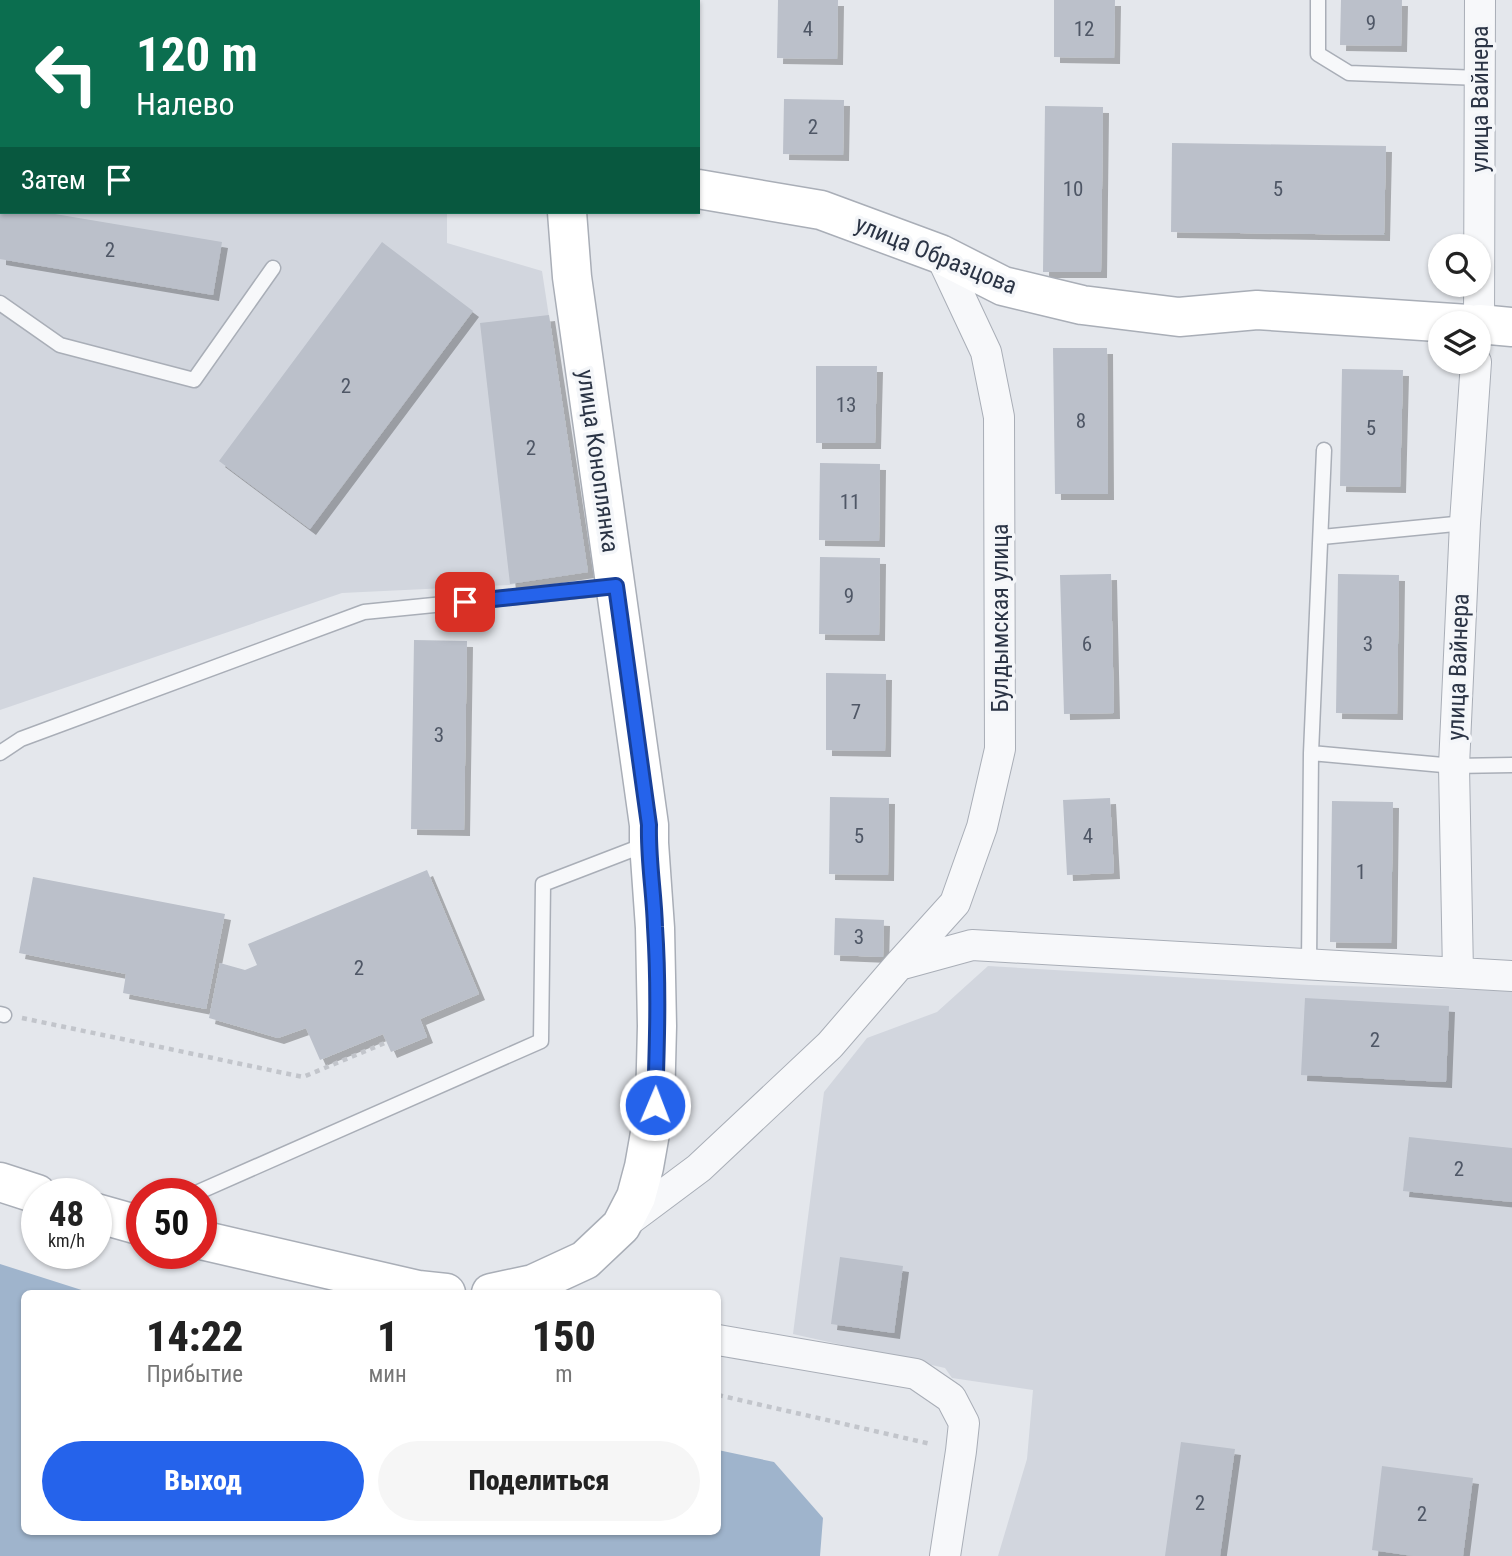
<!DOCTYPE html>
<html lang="ru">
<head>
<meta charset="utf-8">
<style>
  :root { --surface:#fff; --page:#f6f6f6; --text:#222; --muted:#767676; --accent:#2563eb }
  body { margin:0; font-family:"Roboto Condensed",sans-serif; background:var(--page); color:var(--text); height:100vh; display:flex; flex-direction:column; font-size:26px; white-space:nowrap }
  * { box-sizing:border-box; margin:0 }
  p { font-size:23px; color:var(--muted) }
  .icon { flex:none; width:38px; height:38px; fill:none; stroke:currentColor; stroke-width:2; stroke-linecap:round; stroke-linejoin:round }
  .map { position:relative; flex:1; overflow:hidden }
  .details { position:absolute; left:21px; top:1290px; width:700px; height:245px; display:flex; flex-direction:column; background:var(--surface); border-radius:10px; box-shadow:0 2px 5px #0004 }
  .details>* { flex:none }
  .top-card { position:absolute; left:0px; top:0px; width:700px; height:214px; box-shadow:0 2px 5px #0004; background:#0b6e4f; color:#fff; overflow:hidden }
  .controls { position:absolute; left:1428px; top:234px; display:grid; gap:14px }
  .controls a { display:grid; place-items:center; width:63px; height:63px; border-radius:50%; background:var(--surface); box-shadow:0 2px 5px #0004; font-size:35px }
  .speed { position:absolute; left:21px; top:1178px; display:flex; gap:14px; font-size:35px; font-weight:700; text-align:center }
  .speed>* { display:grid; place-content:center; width:91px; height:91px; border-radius:50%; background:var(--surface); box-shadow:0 2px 5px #0004; line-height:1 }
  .speed small { font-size:18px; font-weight:400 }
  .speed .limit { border:10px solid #d22; background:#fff; color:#111 }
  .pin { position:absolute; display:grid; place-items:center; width:60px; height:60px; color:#fff; margin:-30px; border-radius:14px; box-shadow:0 4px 10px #0006 }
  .me { position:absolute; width:77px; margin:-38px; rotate:1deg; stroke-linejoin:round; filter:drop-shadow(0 0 5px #0008) }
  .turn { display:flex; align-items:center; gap:24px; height:147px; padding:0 21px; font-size:32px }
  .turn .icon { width:91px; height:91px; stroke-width:2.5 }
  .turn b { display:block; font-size:49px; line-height:60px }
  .then { display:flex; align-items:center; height:66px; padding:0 21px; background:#0003; gap:14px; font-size:26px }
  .eta { display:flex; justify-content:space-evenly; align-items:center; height:119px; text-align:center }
  .eta b { font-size:42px; font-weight:800; line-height:49px }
  .primary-button { display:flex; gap:14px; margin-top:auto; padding:14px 21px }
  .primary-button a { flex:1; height:80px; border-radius:42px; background:var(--accent); color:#fff; font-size:28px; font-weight:800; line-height:80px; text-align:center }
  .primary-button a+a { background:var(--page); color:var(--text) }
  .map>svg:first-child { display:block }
  .built { fill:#d2d6de }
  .water { fill:#9fb4cc }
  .building { fill:#bbc0ca; filter:url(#shadow) }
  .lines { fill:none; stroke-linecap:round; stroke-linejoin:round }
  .lane-casing { stroke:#a9aeb7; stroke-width:17 }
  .street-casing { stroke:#a9aeb7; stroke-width:32 }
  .secondary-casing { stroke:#a9aeb7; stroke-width:41 }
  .path { stroke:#c2c5cb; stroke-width:4.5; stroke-dasharray:5 5; stroke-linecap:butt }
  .lane { stroke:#f7f8fa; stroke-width:14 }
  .street { stroke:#f7f8fa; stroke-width:30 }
  .secondary { stroke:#fff; stroke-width:38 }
  .route-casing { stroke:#184099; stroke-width:18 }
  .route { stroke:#2563eb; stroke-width:12 }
  .labels { text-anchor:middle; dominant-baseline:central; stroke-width:7; stroke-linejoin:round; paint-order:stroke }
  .number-label { font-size:21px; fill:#4f5766 }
  .street-label { font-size:24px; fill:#2b3445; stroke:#f4f6f9 }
</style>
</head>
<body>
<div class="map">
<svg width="1512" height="1556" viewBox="0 0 1512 1556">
  <defs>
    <filter id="shadow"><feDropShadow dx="6" dy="6" stdDeviation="0" flood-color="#0004"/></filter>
  </defs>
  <rect width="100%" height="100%" fill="#e4e7ec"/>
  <path class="built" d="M0 0H480V2H2V212H447V243L542 271 588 572 509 585 342 593 0 710Z
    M988 966 1309 985 1512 991V1556H998L1027 1459 1033 1390 952 1378 945 1368 793 1334 824 1092 867 1038 937 1012Z"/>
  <path class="water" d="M0 1264 91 1293H24V1531H718V1450L774 1462 823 1518 820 1556H0Z"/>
  <path class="building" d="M778 0H838L837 59 777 58Z
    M1054 0H1115L1114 58 1054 57Z
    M1341 0H1402L1401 46 1340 45Z
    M784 99 844 100 843 155 783 154Z
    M1045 106 1103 107 1101 272H1043Z
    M1172 143 1386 146 1384 235 1171 232Z
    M0 212H43L222 242 213 295 0 259Z
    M382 242 473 311 310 529 219 461Z
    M549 315 588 572 510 584 480 323Z
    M1053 348H1107L1108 494H1055Z
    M816 366H877L875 443H816Z
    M1342 369 1403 370 1400 487 1340 486Z
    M820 463 880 464 879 541 819 540Z
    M820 557 880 558 879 635 819 634Z
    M1111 574 1114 713 1064 714 1060 575Z
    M1338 574 1399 575 1397 714 1336 713Z
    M414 640 467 641 464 830 411 829Z
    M826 673 886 674 885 751 826 750Z
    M830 797 889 798 888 875 829 874Z
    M1110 798 1114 873 1067 875 1063 800Z
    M1332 801 1393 802 1391 943 1330 942Z
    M427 870 479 994 420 1019 427 1037 391 1052 383 1034 320 1060 306 1028 278 1038 209 1018 220 963 245 970 257 965 248 944Z
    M33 877 225 914 206 1009 123 993 126 974 19 953Z
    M835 918 884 920 883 957 834 955Z
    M1305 998 1449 1006 1446 1082 1301 1075Z
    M1409 1137 1512 1148V1202L1403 1191Z
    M840 1257 903 1266 894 1333 831 1324Z
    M1181 1442 1235 1449 1220 1556H1165Z
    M1382 1466 1473 1478 1463 1556H1413L1372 1550Z"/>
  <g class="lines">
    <defs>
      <path id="lane" d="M1318 0V54L1349 73 1480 78
        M676 2 677 0
        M0 139 2 140
        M0 303 60 345 194 380 273 268
        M1322 537 1465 523
        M0 753 21 739 364 612 614 587
        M1311 753 1454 766 1512 765
        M1309 964 1311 753 1324 450
        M0 1014 4 1015
        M194 1194 541 1041 543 884 647 844"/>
      <path id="street" d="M557 0V2
        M1479 324 1480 0
        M899 965 955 903 982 827 1000 749 999 417 986 352 940 254
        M1458 973 1454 766 1465 523 1476 362
        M624 1224 699 1168 830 1045 899 965 972 945 1512 976
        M718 1340 916 1374 951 1398 964 1423 961 1451 945 1556"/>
      <path id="secondary" d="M698 189 821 210 940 254 1003 286 1082 305 1179 317 1257 310 1468 324
        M1479 324 1512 327
        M0 1182 37 1194
        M96 1213 142 1226
        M201 1240 418 1290 446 1293
        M491 1293 533 1284 585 1260 621 1226 636 1197 644 1167 655 1105 657 1026 655 928 649 843V825L572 277 567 212"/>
    </defs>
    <use href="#lane" class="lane-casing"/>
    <use href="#street" class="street-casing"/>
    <use href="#secondary" class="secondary-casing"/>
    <path class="path" d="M22 1018 303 1077 387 1042
      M718 1395 931 1444"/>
    <use href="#lane" class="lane"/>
    <use href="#street" class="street"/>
    <use href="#secondary" class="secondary"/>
  </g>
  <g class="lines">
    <defs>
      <path id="route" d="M465 602 616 586 649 825C648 859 654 893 655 927 659 987 657 1046 655 1105"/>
    </defs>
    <use href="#route" class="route-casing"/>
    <use href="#route" class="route"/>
  </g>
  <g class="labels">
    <g class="number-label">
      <text x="1371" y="23">9</text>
      <text x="808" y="29">4</text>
      <text x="1084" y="29">12</text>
      <text x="813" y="127">2</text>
      <text x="1073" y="189">10</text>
      <text x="1278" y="189">5</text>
      <text x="110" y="250">2</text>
      <text x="346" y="386">2</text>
      <text x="846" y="405">13</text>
      <text x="1081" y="421">8</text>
      <text x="1371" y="428">5</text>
      <text x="531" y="448">2</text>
      <text x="850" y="502">11</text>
      <text x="849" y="596">9</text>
      <text x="1087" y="644">6</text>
      <text x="1368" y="644">3</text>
      <text x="856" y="712">7</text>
      <text x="439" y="735">3</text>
      <text x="859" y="836">5</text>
      <text x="1088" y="836">4</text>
      <text x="1361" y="872">1</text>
      <text x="859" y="937">3</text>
      <text x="359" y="968">2</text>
      <text x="1375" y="1040">2</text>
      <text x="1459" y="1169">2</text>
      <text x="1200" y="1503">2</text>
      <text x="1422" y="1514">2</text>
    </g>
    <g class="street-label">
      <text transform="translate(1480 99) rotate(-90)">улица Вайнера</text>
      <text transform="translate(936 255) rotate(22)">улица Образцова</text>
      <text transform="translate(598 461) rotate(82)">улица Коноплянка</text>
      <text transform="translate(1000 618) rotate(-90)">Булдымская улица</text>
      <text transform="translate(1458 667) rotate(-88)">улица Вайнера</text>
    </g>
  </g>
</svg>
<div class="controls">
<a><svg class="icon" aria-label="search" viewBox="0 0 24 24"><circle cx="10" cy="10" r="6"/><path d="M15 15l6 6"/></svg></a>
<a><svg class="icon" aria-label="layers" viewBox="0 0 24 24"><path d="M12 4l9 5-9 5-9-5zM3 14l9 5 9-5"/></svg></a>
</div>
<div class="speed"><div>48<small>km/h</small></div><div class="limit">50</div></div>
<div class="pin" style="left:465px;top:602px;background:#d93025"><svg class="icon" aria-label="arrive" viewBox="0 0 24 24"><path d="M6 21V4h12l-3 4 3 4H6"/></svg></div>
<svg class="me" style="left:655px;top:1105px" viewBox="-20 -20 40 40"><circle r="17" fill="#2563eb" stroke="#fff" stroke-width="3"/><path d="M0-11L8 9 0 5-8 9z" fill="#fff"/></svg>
<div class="top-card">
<div class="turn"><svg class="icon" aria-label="left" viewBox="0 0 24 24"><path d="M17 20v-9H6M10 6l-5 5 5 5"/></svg><div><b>120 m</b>Налево</div></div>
<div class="then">Затем<svg class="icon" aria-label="arrive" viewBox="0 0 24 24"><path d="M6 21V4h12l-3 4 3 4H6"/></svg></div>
</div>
<section class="details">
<div class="eta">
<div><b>14:22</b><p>Прибытие</p></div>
<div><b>1</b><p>мин</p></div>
<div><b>150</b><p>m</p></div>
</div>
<div class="primary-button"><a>Выход</a><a>Поделиться</a></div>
</section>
</div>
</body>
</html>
